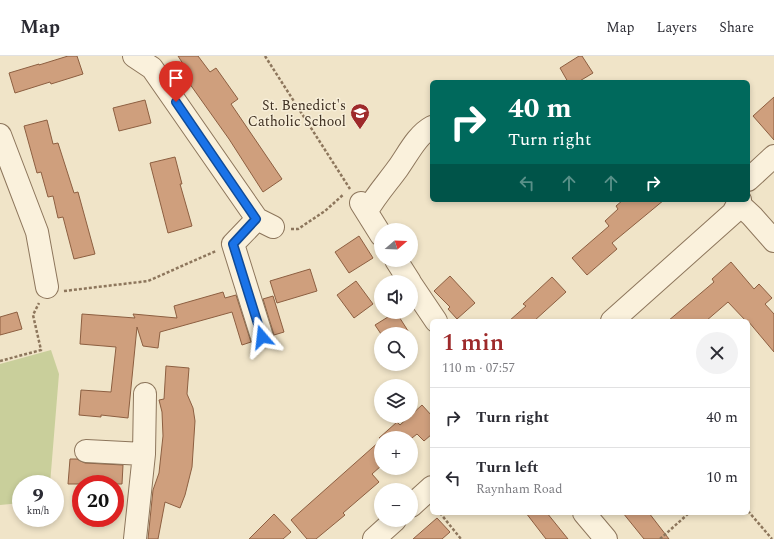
<!DOCTYPE html>
<html lang="en">
<head>
<meta charset="utf-8">
<style>
  :root { --surface:#fff; --page:#f2f2f3; --text:#2b2b33; --muted:#7c7c81; --line:#e1e1e2; --accent:#9e2a2b }
  body { margin:0; font-family:Spectral,serif; background:var(--page); color:var(--text); height:100vh; display:flex; flex-direction:column; font-size:15px; white-space:nowrap }
  * { box-sizing:border-box; margin:0 }
  p { font-size:13px; color:var(--muted) }
  .icon { flex:none; width:22px; height:22px; fill:none; stroke:currentColor; stroke-width:2; stroke-linecap:round; stroke-linejoin:round }
  .map { position:relative; flex:1; overflow:hidden }
  .panel { position:absolute; left:430px; top:263px; width:320px; height:196px; display:flex; flex-direction:column; background:var(--surface); border-radius:6px; box-shadow:0 2px 6px #0003 }
  .panel>* { flex:none }
  .banner { position:absolute; left:430px; top:24px; width:320px; height:122px; border-radius:6px; box-shadow:0 2px 6px #0003; background:#00695c; color:#fff; overflow:hidden }
  .needle { width:26px; rotate:71deg }
  .fabs { position:absolute; left:374px; top:167px; display:grid; gap:8px }
  .fabs a { display:grid; place-items:center; width:44px; height:44px; border-radius:50%; background:var(--surface); box-shadow:0 2px 6px #0003; font-size:20px }
  .speed { position:absolute; left:12px; top:419px; display:flex; gap:8px; font-size:20px; font-weight:700; text-align:center }
  .speed>* { display:grid; place-content:center; width:52px; height:52px; border-radius:50%; background:var(--surface); box-shadow:0 2px 6px #0003; line-height:1 }
  .speed small { font-size:10px; font-weight:400 }
  .speed .limit { border:6px solid #d22; background:#fff; color:#111 }
  .pin { position:absolute; display:grid; place-items:center; width:34px; height:34px; color:#fff; margin:-41px -17px; border-radius:50% 50% 50% 0; rotate:-45deg; box-shadow:0 0 4px #0007 }
  .pin .icon { rotate:45deg }
  .me { position:absolute; width:44px; margin:-22px; rotate:343deg; stroke-linejoin:round; filter:drop-shadow(0 0 3px #0008) }
  .turn { display:flex; align-items:center; gap:14px; height:84px; padding:0 12px; font-size:18px }
  .turn .icon { width:52px; height:52px; stroke-width:2.5 }
  .turn b { display:block; font-size:28px; line-height:34px }
  .lanes { display:flex; align-items:center; height:38px; padding:0 12px; background:#0003; justify-content:center; gap:20px; direction:ltr }
  .lanes .off { opacity:.35 }
  .round { display:grid; place-items:center; flex:none; width:42px; height:42px; border-radius:21px; background:var(--page) }
  .overview { display:flex; align-items:center; justify-content:space-between; height:68px; padding:0 12px }
  h1 { font-size:24px; font-weight:600; line-height:30px; color:var(--accent) }
  ul { padding:0; list-style:none }
  li { display:flex; align-items:center; gap:12px; height:60px; padding:0 12px; border-top:1px solid var(--line) }
  li div { flex:1 }
  li b { display:block; font-size:15px }
  li em { font-style:normal }
  header { display:flex; align-items:center; gap:24px; box-sizing:border-box; height:56px; padding:0 20px; background:var(--surface); border-bottom:1px solid var(--line) }
  header strong { font-size:19px }
  nav { display:flex; gap:22px; margin-inline-start:auto; font-size:14px }
  .map>svg:first-child { display:block }
  .green { fill:#c9cf9b }
  .building { fill:#cf9f7d; stroke:#8d5f41 }
  .lines { fill:none; stroke-linecap:round; stroke-linejoin:round }
  .minor-casing { stroke:#8d765c; stroke-width:24 }
  .path { stroke:#8d765c; stroke-width:2.5; stroke-dasharray:3 2; stroke-linecap:butt }
  .minor { stroke:#faf1dc; stroke-width:22 }
  .route-casing { stroke:#114b97; stroke-width:10 }
  .route { stroke:#1a73e8; stroke-width:7 }
  .labels { text-anchor:middle; dominant-baseline:central; stroke-width:3; stroke-linejoin:round; paint-order:stroke }
  .poi-label { font-size:14px; fill:#3d2e20; stroke:#f7eed8; text-anchor:end }
</style>
</head>
<body>
<header>
<strong>Map</strong>
<nav><a>Map</a><a>Layers</a><a>Share</a></nav>
</header>
<div class="map">
<svg width="774" height="483" viewBox="0 0 774 483">
  <rect width="100%" height="100%" fill="#f0e4c8"/>
  <path class="green" d="M51 294 59 318 50 428H21V447L0 449V308Z"/>
  <path class="building" d="M68 0H77L83 18 51 28 50 26 15 37 9 17 39 8V9Z
    M178 0H198L210 16 216 12 238 43 231 48 282 123 263 136 229 83 182 17 187 14Z
    M579 0H582L593 17 578 26H568L560 12Z
    M774 41V84L753 60Z
    M145 44 151 67 119 75 113 52Z
    M47 64 53 88 58 87 74 137 78 136 95 198 74 203 63 161 58 162 53 140 48 141 41 116 37 117 24 70Z
    M175 101 182 128H180L192 170 168 177 150 107Z
    M623 144H664L612 187 617 193 587 219 572 202 609 170 605 165 618 153 616 150Z
    M359 180 373 202 349 217 335 196Z
    M731 206 754 233 759 228 772 242 765 248 774 258V296L748 265H746L728 246 706 265H668L714 226 712 223Z
    M310 213 317 235 277 247 270 225Z
    M450 220 475 247 457 263 448 253 450 251 434 235Z
    M552 221 566 236 534 265H509L526 250 523 248Z
    M356 225 373 248 354 262 337 239Z
    M223 236 225 242 236 239 251 286 242 289 232 256 160 276 158 292 143 290 137 271 128 362 101 359V361L79 359 81 334 111 336 116 291 80 288 82 258 135 262 133 258 177 262 174 250Z
    M273 240 284 276 274 279 263 243Z
    M17 256 22 273 0 279V261Z
    M396 256 410 278H381L375 269Z
    M166 310 189 312 187 338 193 352 195 365 192 411 185 439 180 452 165 446 158 483H148L153 434 159 417 163 380 162 356 159 344 164 343Z
    M422 349 432 360V378L424 385 417 378 412 382H379L397 366 400 369Z
    M381 384V410L372 418 379 426 343 457 345 459 316 483H307L291 464Z
    M70 403H77L85 407 123 409 122 428H68Z
    M526 457H547L568 483H546Z
    M623 457H649L669 483H644Z
    M274 458 291 476 283 483H249Z
    M437 462 450 476 442 483H413Z"/>
  <g class="lines">
    <defs>
      <path id="minor" d="M134 0 152 12 257 163 273 171
        M0 79 37 176 47 231
        M748 124 774 100
        M361 147 381 179
        M739 148 752 160 774 185
        M367 155C376 139 388 126 398 112 408 98 417 79 432 71
        M257 163 233 188 262 281
        M396 204 410 226
        M411 228 436 265
        M612 265 733 157 740 144
        M86 395 144 398
        M411 450 432 431
        M584 457 606 483
        M135 483 144 398 145 338
        M374 483 395 464"/>
    </defs>
    <use href="#minor" class="minor-casing"/>
    <path class="path" d="M265 0 350 133
      M291 173H298L325 155 344 138
      M64 235 148 225 216 195
      M0 305 41 294 33 259 39 247
      M748 455 772 483
      M440 457 461 483
      M660 483 689 457"/>
    <use href="#minor" class="minor"/>
  </g>
  <g class="lines">
    <defs>
      <path id="route" d="M176 46 256 163 233 188 262 281"/>
    </defs>
    <use href="#route" class="route-casing"/>
    <use href="#route" class="route"/>
  </g>
  <defs>
    <symbol id="school-pin" viewBox="-11 -11 22 30"><path d="M0 17L-7.5 6A9.5 9.5 0 1 1 7.5 6Z" fill="#9e2a2b" stroke="#f7eed8"/><path d="M0-5L7-2L0 1L-7-2ZM-4 1L0 2.5L4 1V4Q0 6-4 4Z" fill="#fff"/></symbol>
  </defs>
  <g fill-rule="evenodd">
    <use href="#school-pin" x="349" y="46" width="22" height="30"/>
  </g>
  <g class="labels">
    <g class="poi-label">
      <text x="346" y="49">St. Benedict's<tspan x="346" dy="16">Catholic School</tspan></text>
    </g>
  </g>
</svg>
<div class="fabs">
<a><svg class="needle" viewBox="-14 -14 28 28"><path d="M0-13l5 13h-10z" fill="#e53935"/><path d="M0 13l5-13h-10z" fill="#7c7c81"/></svg></a>
<a><svg class="icon" aria-label="sound" viewBox="0 0 24 24"><path d="M4 9h4l5-4v14l-5-4H4zM17 9q2 3 0 6"/></svg></a>
<a><svg class="icon" aria-label="search" viewBox="0 0 24 24"><circle cx="10" cy="10" r="6"/><path d="M15 15l6 6"/></svg></a>
<a><svg class="icon" aria-label="layers" viewBox="0 0 24 24"><path d="M12 4l9 5-9 5-9-5zM3 14l9 5 9-5"/></svg></a>
<a>+</a>
<a>−</a>
</div>
<div class="speed"><div>9<small>km/h</small></div><div class="limit">20</div></div>
<div class="pin" style="left:176px;top:46px;background:#d93025"><svg class="icon" aria-label="arrive" viewBox="0 0 24 24"><path d="M6 21V4h12l-3 4 3 4H6"/></svg></div>
<svg class="me" style="left:262px;top:281px" viewBox="-20 -20 40 40"><path d="M0-17L14 15 0 8-14 15z" fill="#1a73e8" stroke="#fff" stroke-width="4"/></svg>
<div class="banner">
<div class="turn"><svg class="icon" aria-label="right" viewBox="0 0 24 24"><path d="M7 20v-9h11M14 6l5 5-5 5"/></svg><div><b>40 m</b>Turn right</div></div>
<div class="lanes"><svg class="icon off" aria-label="left" viewBox="0 0 24 24"><path d="M17 20v-9H6M10 6l-5 5 5 5"/></svg><svg class="icon off" aria-label="ahead" viewBox="0 0 24 24"><path d="M12 20V5M6 11l6-6 6 6"/></svg><svg class="icon off" aria-label="ahead" viewBox="0 0 24 24"><path d="M12 20V5M6 11l6-6 6 6"/></svg><svg class="icon" aria-label="right" viewBox="0 0 24 24"><path d="M7 20v-9h11M14 6l5 5-5 5"/></svg></div>
</div>
<section class="panel">
<div class="overview"><div><h1>1 min</h1><p>110 m · 07:57</p></div><a class="round"><svg class="icon" aria-label="close" viewBox="0 0 24 24"><path d="M6 6l12 12M18 6L6 18"/></svg></a></div>
<ul>
<li><svg class="icon" aria-label="right" viewBox="0 0 24 24"><path d="M7 20v-9h11M14 6l5 5-5 5"/></svg><div><b>Turn right</b></div><em>40 m</em></li>
<li><svg class="icon" aria-label="left" viewBox="0 0 24 24"><path d="M17 20v-9H6M10 6l-5 5 5 5"/></svg><div><b>Turn left</b><p>Raynham Road</p></div><em>10 m</em></li>
</ul>
</section>
</div>
</body>
</html>
